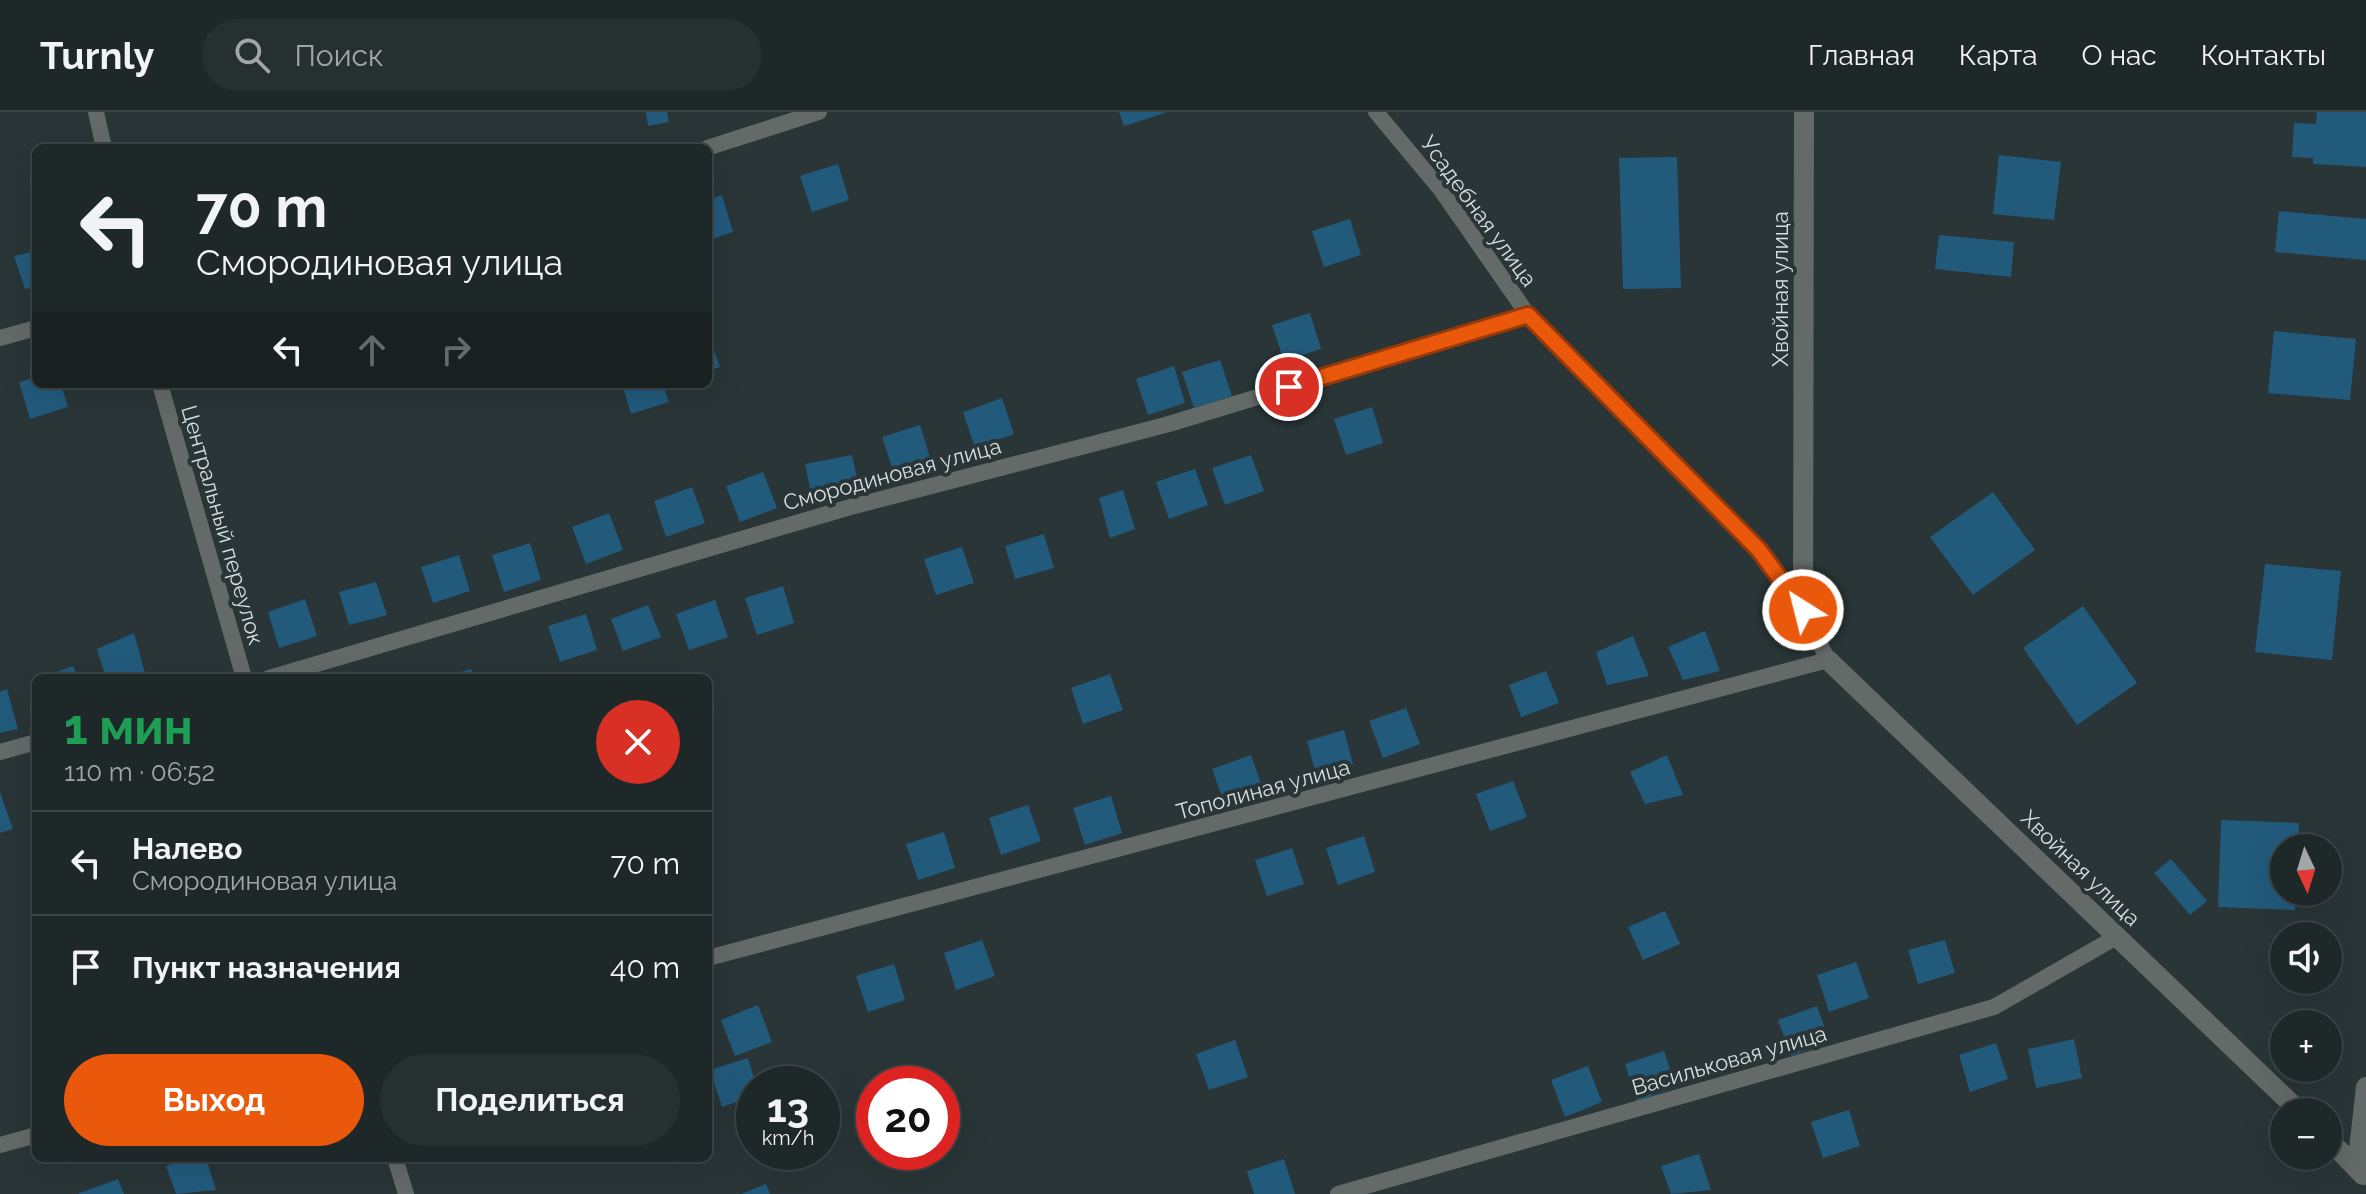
<!DOCTYPE html>
<html lang="ru">
<head>
<meta charset="utf-8">
<style>
  :root { --surface:#1f2829; --page:#273031; --text:#f1f3f6; --muted:#a1a6a8; --line:#3c4446; --accent:#ea580c }
  body { margin:0; font-family:Raleway,sans-serif; background:var(--page); color:var(--text); height:100vh; display:flex; flex-direction:column; font-size:30px; white-space:nowrap }
  * { box-sizing:border-box; margin:0 }
  p { font-size:26px; color:var(--muted) }
  .icon { flex:none; width:44px; height:44px; fill:none; stroke:currentColor; stroke-width:2; stroke-linecap:round; stroke-linejoin:round }
  .map { position:relative; flex:1; overflow:hidden }
  .details { position:absolute; left:32px; top:562px; width:680px; height:488px; display:flex; flex-direction:column; background:var(--surface); border-radius:12px; box-shadow:0 8px 32px #0002,0 0 0 2px var(--line) }
  .details>* { flex:none }
  .banner { position:absolute; left:32px; top:32px; width:680px; height:244px; border-radius:12px; box-shadow:0 8px 32px #0002,0 0 0 2px var(--line); background:#1f2829; color:var(--text); overflow:hidden }
  .needle { width:52px; rotate:176deg }
  .controls { position:absolute; left:2270px; top:722px; display:grid; gap:16px }
  .controls a { display:grid; place-items:center; width:72px; height:72px; border-radius:50%; background:var(--surface); box-shadow:0 8px 32px #0002,0 0 0 2px var(--line); font-size:40px }
  .speed { position:absolute; left:736px; top:954px; display:flex; gap:16px; font-size:40px; font-weight:700; text-align:center }
  .speed>* { display:grid; place-content:center; width:104px; height:104px; border-radius:50%; background:var(--surface); box-shadow:0 8px 32px #0002,0 0 0 2px var(--line); line-height:1 }
  .speed small { font-size:20px; font-weight:400 }
  .speed .limit { border:12px solid #d22; background:#fff; color:#111 }
  .pin { position:absolute; display:grid; place-items:center; width:68px; height:68px; color:#fff; margin:-34px; border:4px solid #fff; border-radius:50%; box-shadow:0 2px 8px #0007 }
  .me { position:absolute; width:88px; margin:-44px; rotate:324deg; stroke-linejoin:round; filter:drop-shadow(0 0 6px #0008) }
  .turn { display:flex; align-items:center; gap:28px; height:168px; padding:0 32px; font-size:36px }
  .turn .icon { width:104px; height:104px; stroke-width:2.5 }
  .turn b { display:block; font-size:56px; line-height:68px }
  .lanes { display:flex; align-items:center; height:76px; padding:0 32px; background:#0003; justify-content:center; gap:40px; direction:ltr }
  .lanes .off { opacity:.35 }
  .round { display:grid; place-items:center; flex:none; width:84px; height:84px; border-radius:42px; background:var(--page) }
  .head { display:flex; align-items:center; justify-content:space-between; height:136px; padding:0 32px }
  h1 { font-size:48px; font-weight:700; line-height:60px; color:#1e9e55 }
  .cta { display:flex; gap:16px; margin-top:auto; padding:16px 32px }
  .cta a { flex:1; height:92px; border-radius:48px; background:var(--accent); color:#fff; font-size:32px; font-weight:700; line-height:92px; text-align:center }
  .cta a+a { background:var(--page); color:var(--text) }
  ul { padding:0; list-style:none }
  li { display:flex; align-items:center; gap:24px; height:104px; padding:0 32px; border-top:2px solid var(--line) }
  li div { flex:1 }
  li b { display:block; font-size:30px }
  li em { font-style:normal }
  header { display:flex; align-items:center; gap:48px; box-sizing:border-box; height:112px; padding:0 40px; background:var(--surface); border-bottom:2px solid var(--line) }
  header strong { font-size:38px }
  nav { display:flex; gap:44px; margin-inline-start:auto; font-size:28px }
  .search { width:560px; height:72px; background:var(--page); display:flex; align-items:center; gap:20px; box-sizing:border-box; padding:0 28px; border-radius:44px; color:var(--muted); font-size:30px }
  .map>svg:first-child { display:block }
  .building { fill:#225a7c }
  .lines { fill:none; stroke-linecap:round; stroke-linejoin:round }
  .service { stroke:#646a68; stroke-width:16 }
  .minor { stroke:#646a68; stroke-width:20 }
  .route-casing { stroke:#983908; stroke-width:20 }
  .route { stroke:#ea580c; stroke-width:14 }
  .labels { text-anchor:middle; dominant-baseline:central; stroke-width:8; stroke-linejoin:round; paint-order:stroke }
  .street-label { font-size:22px; fill:#d6ddde; stroke:#293537 }
</style>
</head>
<body>
<header>
<strong>Turnly</strong>
<div class="search"><svg class="icon" aria-label="search" viewBox="0 0 24 24"><circle cx="10" cy="10" r="6"/><path d="M15 15l6 6"/></svg>Поиск</div>
<nav><a>Главная</a><a>Карта</a><a>О нас</a><a>Контакты</a></nav>
</header>
<div class="map">
<svg width="2366" height="1082" viewBox="0 0 2366 1082">
  <rect width="100%" height="100%" fill="#293537"/>
  <path class="building" d="M646 0H667L669 10 648 14Z
    M1119 0H1165V1L1124 14Z
    M2317 0H2366V55L2313 52V46L2292 45 2294 11 2316 12Z
    M1999 43 2061 50 2054 108 1993 102Z
    M1677 45 1681 176 1623 177 1619 46Z
    M838 52 849 88 812 100 800 64Z
    M722 83 733 120 708 128V88Z
    M2279 99 2366 107V148L2275 140Z
    M1350 107 1361 143 1324 155 1312 119Z
    M1939 123 2014 130 2011 165 1935 157Z
    M36 139V175L25 177 14 144Z
    M1310 201 1321 237 1284 249 1272 213Z
    M2274 219 2356 227 2350 288 2268 281Z
    M708 223 720 255 708 259Z
    M1220 248 1232 284 1194 296 1182 260Z
    M1174 254 1185 291 1148 303 1136 267Z
    M36 265V272H61L68 295 30 307 19 270Z
    M622 272H663L669 290 631 302Z
    M1002 286 1014 322 975 336 963 300Z
    M1372 295 1383 331 1346 343 1334 307Z
    M920 313 931 349 894 361 882 325Z
    M852 343 859 376 812 386 805 352Z
    M1251 343 1264 379 1225 393 1212 356Z
    M1195 357 1208 393 1169 407 1156 370Z
    M763 360 777 396 740 410 726 374Z
    M692 375 705 411 666 425 654 389Z
    M1123 378 1135 417 1110 426 1099 386Z
    M1993 380 2035 438 1973 483 1930 425Z
    M609 401 623 438 586 452 572 415Z
    M1044 422 1054 456 1015 467 1005 434Z
    M530 431 541 468 504 480 492 443Z
    M962 435 974 471 936 483 924 447Z
    M459 443 470 479 433 491 421 455Z
    M2265 452 2341 459 2332 548 2255 540Z
    M376 470 387 503 349 513 339 480Z
    M783 474 794 511 757 523 745 486Z
    M305 487 317 524 279 536 268 500Z
    M715 488 728 525 689 538 676 502Z
    M648 493 661 525 623 539 611 507Z
    M2083 494 2137 571 2077 613 2023 536Z
    M586 502 597 538 560 550 548 514Z
    M1705 519 1720 559 1683 568 1668 535Z
    M134 521 145 561 106 566 97 537Z
    M1633 524 1649 564 1607 573 1596 540Z
    M73 554 78 566H40Z
    M471 557 474 566H445V565Z
    M1546 559 1559 591 1521 605 1509 573Z
    M1110 562 1123 598 1083 612 1071 576Z
    M7 577 18 617 0 621V580Z
    M1406 596 1420 632 1383 646 1369 609Z
    M1344 618 1353 652 1316 662 1307 629Z
    M1251 643 1264 680 1225 693 1212 657Z
    M1667 643 1683 683 1645 692 1630 660Z
    M1513 669 1527 705 1490 719 1476 682Z
    M0 680 13 717 0 721Z
    M1111 684 1122 721 1085 733 1073 696Z
    M1028 693 1041 729 1001 743 989 706Z
    M2221 708 2299 711 2298 736H2284V780H2296L2295 798 2218 795Z
    M944 720 955 756 918 768 906 732Z
    M1364 724 1375 760 1338 773 1326 736Z
    M1292 736 1304 772 1267 784 1255 748Z
    M2171 747 2207 789 2190 803 2154 761Z
    M1665 799 1680 832 1643 848 1628 815Z
    M982 828 995 864 956 878 944 841Z
    M1945 828 1955 861 1918 872 1908 838Z
    M1856 850 1869 886 1829 900 1817 863Z
    M894 852 905 888 868 900 856 864Z
    M758 893 772 930 735 944 721 908Z
    M1817 894 1830 931 1791 944 1778 908Z
    M2074 927 2082 966 2036 976 2028 937Z
    M1235 928 1248 965 1209 978 1196 942Z
    M1996 931 2008 967 1970 980 1959 943Z
    M1664 939 1676 975 1637 989 1625 952Z
    M748 946 756 972 754 984 722 995 710 958Z
    M1588 954 1602 990 1565 1005 1551 968Z
    M1849 998 1860 1034 1823 1046 1811 1010Z
    M1699 1042 1711 1078 1671 1082 1661 1054Z
    M190 1046H206L216 1078 176 1082 166 1054Z
    M1284 1047 1295 1082H1254L1247 1059Z
    M118 1067 124 1082H77Z
    M766 1072 770 1082H741Z"/>
  <g class="lines">
    <path class="service" d="M96 0 104 36
      M707 36 819 0
      M0 226 36 216
      M160 272 244 566
      M269 566 847 396 1169 312 1528 203
      M0 640 36 630
      M708 846 1828 548 1803 498 1759 438 1528 203 1441 78 1376 0
      M0 1033 36 1023
      M395 1046 406 1082
      M1338 1082 1994 895 2118 824"/>
    <path class="minor" d="M1803 498 1804 0
      M1828 548 2300 1000
      M2328 1027 2363 1063
      M2357 1055 2366 975"/>
  </g>
  <g class="lines">
    <defs>
      <path id="route" d="M1289 275 1528 203 1759 438 1803 498"/>
    </defs>
    <use href="#route" class="route-casing"/>
    <use href="#route" class="route"/>
  </g>
  <g class="labels">
    <g class="street-label">
      <text transform="translate(1479 99) rotate(54)">Усадебная улица</text>
      <text transform="translate(1780 177) rotate(-90)">Хвойная улица</text>
      <text transform="translate(892 362) rotate(-15)">Смородиновая улица</text>
      <text transform="translate(223 413) rotate(74)">Центральный переулок</text>
      <text transform="translate(1263 677) rotate(-15)">Тополиная улица</text>
      <text transform="translate(2081 756) rotate(44)">Хвойная улица</text>
      <text transform="translate(1729 948) rotate(-16)">Васильковая улица</text>
    </g>
  </g>
</svg>
<div class="controls">
<a><svg class="needle" viewBox="-14 -14 28 28"><path d="M0-13l5 13h-10z" fill="#e53935"/><path d="M0 13l5-13h-10z" fill="#a1a6a8"/></svg></a>
<a><svg class="icon" aria-label="sound" viewBox="0 0 24 24"><path d="M4 9h4l5-4v14l-5-4H4zM17 9q2 3 0 6"/></svg></a>
<a>+</a>
<a>−</a>
</div>
<div class="speed"><div>13<small>km/h</small></div><div class="limit">20</div></div>
<div class="pin" style="left:1289px;top:275px;background:#d93025"><svg class="icon" aria-label="arrive" viewBox="0 0 24 24"><path d="M6 21V4h12l-3 4 3 4H6"/></svg></div>
<svg class="me" style="left:1803px;top:498px" viewBox="-20 -20 40 40"><circle r="17" fill="#ea580c" stroke="#fff" stroke-width="3"/><path d="M0-11L8 9 0 5-8 9z" fill="#fff"/></svg>
<div class="banner">
<div class="turn"><svg class="icon" aria-label="left" viewBox="0 0 24 24"><path d="M17 20v-9H6M10 6l-5 5 5 5"/></svg><div><b>70 m</b>Смородиновая улица</div></div>
<div class="lanes"><svg class="icon" aria-label="left" viewBox="0 0 24 24"><path d="M17 20v-9H6M10 6l-5 5 5 5"/></svg><svg class="icon off" aria-label="ahead" viewBox="0 0 24 24"><path d="M12 20V5M6 11l6-6 6 6"/></svg><svg class="icon off" aria-label="right" viewBox="0 0 24 24"><path d="M7 20v-9h11M14 6l5 5-5 5"/></svg></div>
</div>
<section class="details">
<div class="head"><div><h1>1 мин</h1><p>110 m · 06:52</p></div><a class="round" style="background:#d93025;color:#fff"><svg class="icon" aria-label="close" viewBox="0 0 24 24"><path d="M6 6l12 12M18 6L6 18"/></svg></a></div>
<ul>
<li><svg class="icon" aria-label="left" viewBox="0 0 24 24"><path d="M17 20v-9H6M10 6l-5 5 5 5"/></svg><div><b>Налево</b><p>Смородиновая улица</p></div><em>70 m</em></li>
<li><svg class="icon" aria-label="arrive" viewBox="0 0 24 24"><path d="M6 21V4h12l-3 4 3 4H6"/></svg><div><b>Пункт назначения</b></div><em>40 m</em></li>
</ul>
<div class="cta"><a>Выход</a><a>Поделиться</a></div>
</section>
</div>
</body>
</html>
